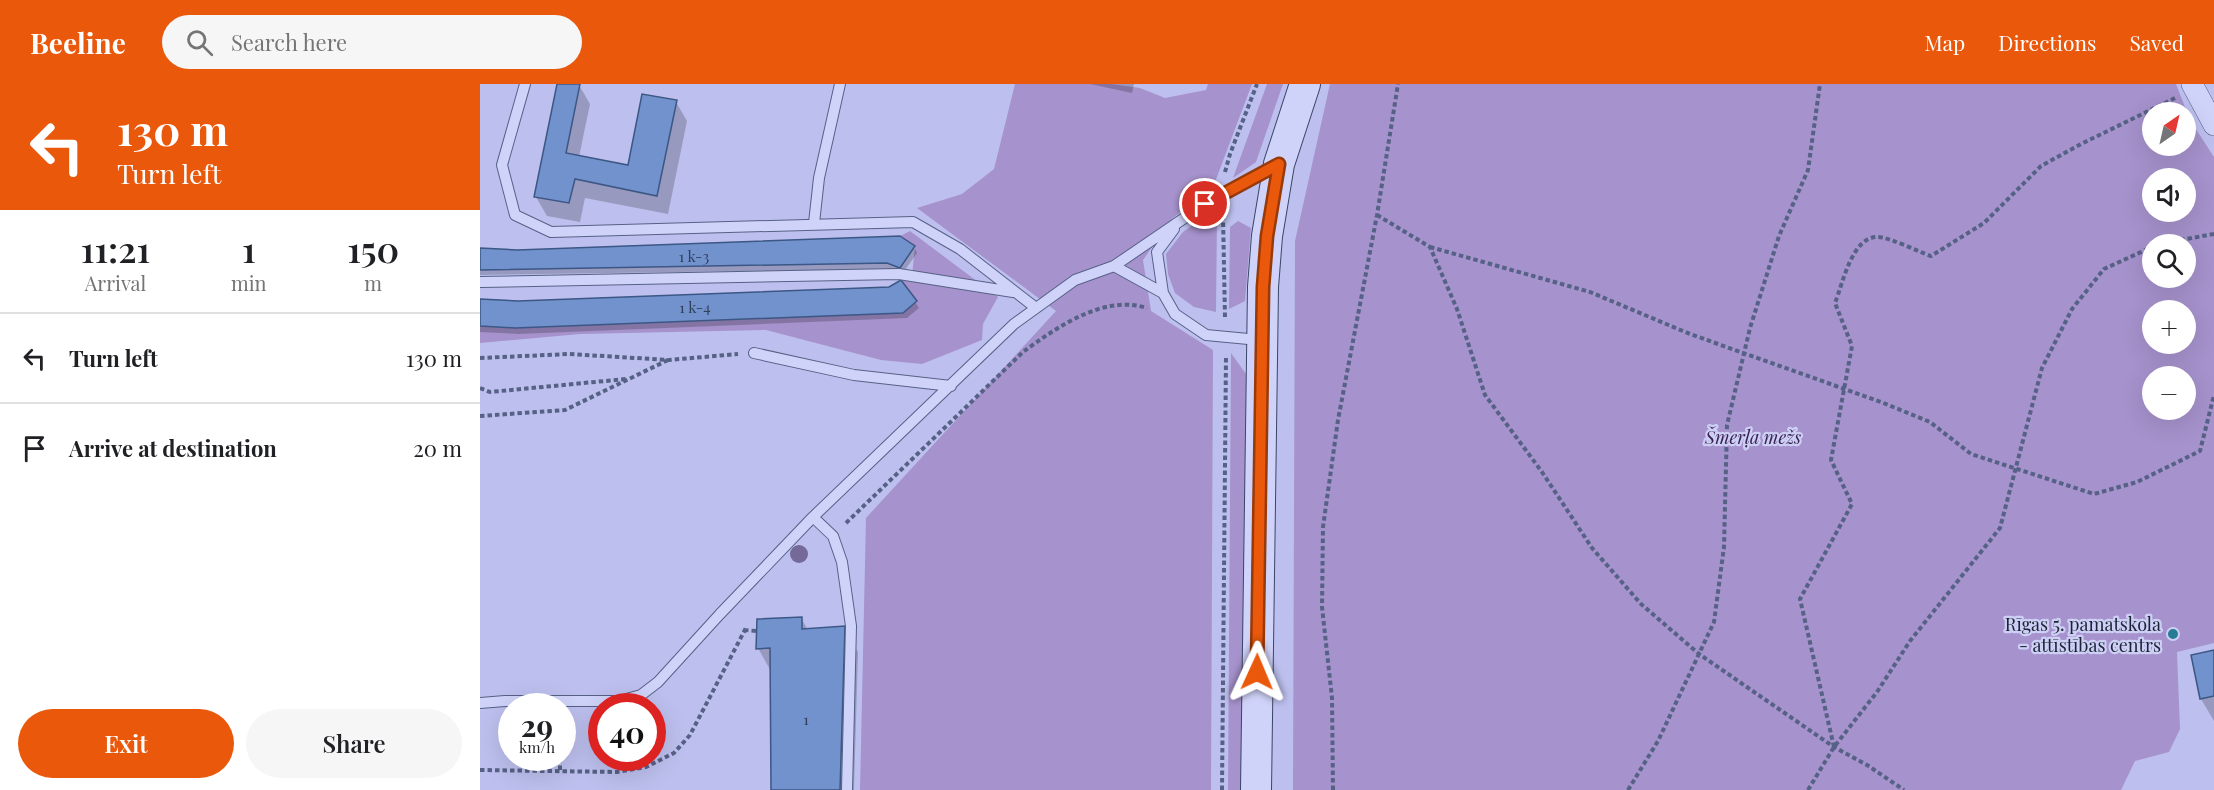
<!DOCTYPE html>
<html lang="en">
<head>
<meta charset="utf-8">
<style>
  :root { --surface:#fff; --page:#f6f6f6; --text:#202124; --muted:#757577; --line:#e0e0e0; --accent:#ea580c }
  body { margin:0; font-family:"Playfair Display",serif; background:var(--page); color:var(--text); height:100vh; display:flex; flex-direction:column; font-size:22px; white-space:nowrap }
  * { box-sizing:border-box; margin:0 }
  p { font-size:20px; color:var(--muted) }
  .icon { flex:none; width:33px; height:33px; fill:none; stroke:currentColor; stroke-width:2; stroke-linecap:round; stroke-linejoin:round }
  .map { position:relative; flex:1; overflow:hidden }
  .side { display:flex; flex-direction:column; background:var(--surface); width:480px }
  .side>* { flex:none }
  .banner { background:#ea580c; color:#fff; overflow:hidden }
  .needle { width:39px; rotate:34deg }
  .fabs { position:absolute; left:1662px; top:18px; display:grid; gap:12px }
  .fabs a { display:grid; place-items:center; width:54px; height:54px; border-radius:50%; background:var(--surface); box-shadow:0 6px 24px #0002; font-size:30px }
  .speed { position:absolute; left:18px; top:609px; display:flex; gap:12px; font-size:30px; font-weight:700; text-align:center }
  .speed>* { display:grid; place-content:center; width:78px; height:78px; border-radius:50%; background:var(--surface); box-shadow:0 6px 24px #0002; line-height:1 }
  .speed small { font-size:15px; font-weight:400 }
  .speed .limit { border:9px solid #d22; background:#fff; color:#111 }
  .pin { position:absolute; display:grid; place-items:center; width:51px; height:51px; color:#fff; margin:-26px; border:3px solid #fff; border-radius:50%; box-shadow:0 2px 6px #0007 }
  .me { position:absolute; width:66px; margin:-33px; rotate:1deg; stroke-linejoin:round; filter:drop-shadow(0 0 4px #0008) }
  .turn { display:flex; align-items:center; gap:21px; height:126px; padding:0 18px; font-size:27px }
  .turn .icon { width:78px; height:78px; stroke-width:2.5 }
  .turn b { display:block; font-size:42px; line-height:51px }
  .eta { display:flex; justify-content:space-evenly; align-items:center; height:102px; text-align:center }
  .eta b { font-size:36px; font-weight:600; line-height:42px }
  .cta { display:flex; gap:12px; margin-top:auto; padding:12px 18px }
  .cta a { flex:1; height:69px; border-radius:36px; background:var(--accent); color:#fff; font-size:24px; font-weight:600; line-height:69px; text-align:center }
  .cta a+a { background:var(--page); color:var(--text) }
  ul { padding:0; list-style:none }
  li { display:flex; align-items:center; gap:18px; height:90px; padding:0 18px; border-top:2px solid var(--line) }
  li div { flex:1 }
  li b { display:block; font-size:22px }
  li em { font-style:normal }
  header { display:flex; align-items:center; gap:36px; box-sizing:border-box; height:84px; padding:0 30px; background:var(--accent); color:#fff }
  header strong { font-size:28px }
  nav { display:flex; gap:33px; margin-inline-start:auto; font-size:21px }
  .search { width:420px; height:54px; background:var(--page); display:flex; align-items:center; gap:15px; box-sizing:border-box; padding:0 21px; border-radius:33px; color:var(--muted); font-size:22px }
  main { display:flex; flex:1; min-height:0 }
  .map>svg:first-child { display:block }
  .green { fill:#a692cc; fill-rule:evenodd }
  .shadow { fill:#0003 }
  .building { fill:#7292cd; stroke:#3c5785; stroke-width:1.5 }
  .lines { fill:none; stroke-linecap:round; stroke-linejoin:round }
  .lane-casing { stroke:#566186; stroke-width:12 }
  .street-casing { stroke:#566186; stroke-width:22 }
  .secondary-casing { stroke:#3a4667; stroke-width:32 }
  .path { stroke:#566186; stroke-width:4; stroke-dasharray:4.5 3; stroke-linecap:butt }
  .lane { stroke:#d0d3f9; stroke-width:10 }
  .street { stroke:#d0d3f9; stroke-width:21 }
  .secondary { stroke:#d0d3f9; stroke-width:30 }
  .tree { fill:#746998 }
  .route-casing { stroke:#983908; stroke-width:15 }
  .route { stroke:#ea580c; stroke-width:10 }
  .poi-dot { fill:#267c95; stroke:#cdcff5; stroke-width:2 }
  .labels { text-anchor:middle; dominant-baseline:central; stroke-width:4.5; stroke-linejoin:round; paint-order:stroke }
  .number-label { font-size:15px; fill:#313f5b }
  .park-label { font-size:18px; font-style:italic; fill:#392252; stroke:#cdcff5 }
  .poi-label { font-size:18px; fill:#1b2335; stroke:#cdcff5; text-anchor:end }
</style>
</head>
<body>
<header>
<strong>Beeline</strong>
<div class="search"><svg class="icon" aria-label="search" viewBox="0 0 24 24"><circle cx="10" cy="10" r="6"/><path d="M15 15l6 6"/></svg>Search here</div>
<nav><a>Map</a><a>Directions</a><a>Saved</a></nav>
</header>
<main>
<section class="side">
<div class="banner">
<div class="turn"><svg class="icon" aria-label="left" viewBox="0 0 24 24"><path d="M17 20v-9H6M10 6l-5 5 5 5"/></svg><div><b>130 m</b>Turn left</div></div>
</div>
<div class="eta">
<div><b>11:21</b><p>Arrival</p></div>
<div><b>1</b><p>min</p></div>
<div><b>150</b><p>m</p></div>
</div>
<ul>
<li><svg class="icon" aria-label="left" viewBox="0 0 24 24"><path d="M17 20v-9H6M10 6l-5 5 5 5"/></svg><div><b>Turn left</b></div><em>130 m</em></li>
<li><svg class="icon" aria-label="arrive" viewBox="0 0 24 24"><path d="M6 21V4h12l-3 4 3 4H6"/></svg><div><b>Arrive at destination</b></div><em>20 m</em></li>
</ul>
<div class="cta"><a>Exit</a><a>Share</a></div>
</section>
<div class="map">
<svg width="1734" height="706" viewBox="0 0 1734 706">
  <rect width="100%" height="100%" fill="#bdc0ee"/>
  <path class="green" d="M535 0H631L660 4 685 14 726 6 728 0H772L735 98 692 135 663 176 671 227 733 266 731 706H380L386 434 576 227 437 124 482 110 514 85Z
    M787 0H803L776 78 753 94Z
    M850 0H1696L1710 36 1734 73V559L1697 568 1700 645 1689 668 1655 677 1641 706H813L815 157ZM1706 28V62H1672V28ZM1706 94V128H1672V94ZM1706 160V194H1672V160ZM1706 226V260H1672V226ZM1706 292V326H1672V292Z
    M737 134 736 228 714 223 695 209 688 190 686 170 703 148 721 135Z
    M758 137 771 144 765 217 749 225 750 143Z
    M430 147 518 213 503 240 502 256 442 280 401 276 286 246 100 250 0 259V242L35 244 436 217 421 196 432 192 435 162 420 152Z
    M751 269 766 290 765 706H748Z"/>
  <path class="shadow" d="M79 0 99 1 110 20 99 73 149 83 196 18 207 37 188 130 105 114 100 138 67 132 56 113Z
    M610 0H654L652 9Z
    M434 163 437 169 423 189 412 185 0 191V166L37 168Z
    M410 204 435 218 439 224 427 234 39 250 0 248V217L38 218Z
    M321 534 328 546 364 544 378 568 374 706H293L292 589 278 564Z
    M1734 568V637L1721 615Z"/>
  <path class="building" d="M77 0H100L86 69 148 81 162 10 197 16 177 112 95 95 89 119 54 113Z
    M420 152 435 162 420 184 407 179 0 186V164L37 166Z
    M421 196 437 217 423 229 35 244 0 242V215L38 217 409 203Z
    M322 533V545L365 542 360 706H291L290 564 276 565 277 535Z
    M1734 566V612L1720 615 1711 571Z"/>
  <g class="lines">
    <defs>
      <path id="lane" d="M45 0 22 81 35 131 71 148 433 138 480 165 556 224
        M334 139 339 94 360 0
        M694 145 677 168 683 209 695 230 726 251 779 256
        M634 182 683 209
        M0 198 419 190 533 208
        M274 269 374 291 471 302
        M333 433 353 452 362 478 371 542 367 706
        M0 619 25 617H139L161 611 178 598 240 530 333 433 534 240 595 196 634 182 725 120 794 83"/>
      <path id="street" d="M1712 0 1734 41"/>
      <path id="secondary" d="M776 706 783 203 787 152 799 80 825 0"/>
    </defs>
    <use href="#lane" class="lane-casing"/>
    <use href="#street" class="street-casing"/>
    <use href="#secondary" class="secondary-casing"/>
    <path class="path" d="M745 88 750 70 777 0
      M743 131 745 234
      M897 131 950 163 977 225 1005 311 1062 388 1112 464 1161 520 1219 570 1354 663 1387 681 1424 706
      M1678 160 1734 150
      M950 163 1110 208 1210 250 1401 318 1450 338 1491 370 1614 410 1657 398 1720 367 1734 311
      M0 274 89 270 189 276 258 270
      M0 304 10 308 146 295
      M0 332 85 326 188 276
      M366 439 543 268C576 244 623 210 667 224
      M264 546 276 547
      M1354 663 1320 515 1372 420 1351 376 1372 262 1355 219C1363 199 1372 152 1398 153 1409 153 1439 168 1451 172L1504 139 1561 82 1601 60 1695 14
      M80 674V687
      M0 686 137 688 166 683 194 669 210 651 267 542
      M742 706 746 272
      M853 706 852 614 842 523 843 443 858 336 897 131 918 0
      M1148 706 1178 657 1234 538 1244 463 1247 341 1270 244 1299 152 1328 86 1340 0
      M1328 706 1354 663 1397 608 1430 557 1520 444 1562 284 1592 225 1624 185 1672 163"/>
    <use href="#lane" class="lane"/>
    <use href="#street" class="street"/>
    <use href="#secondary" class="secondary"/>
  </g>
  <circle class="tree" cx="319" cy="470" r="9"/>
  <g class="lines">
    <defs>
      <path id="route" d="M725 120 799 80 787 152 783 203 777 588"/>
    </defs>
    <use href="#route" class="route-casing"/>
    <use href="#route" class="route"/>
  </g>
  <circle class="poi-dot" cx="1693" cy="550" r="6"/>
  <g class="labels">
    <g class="number-label">
      <text x="214" y="172">1 k-3</text>
      <text x="215" y="223">1 k-4</text>
      <text x="326" y="635">1</text>
    </g>
    <g class="park-label">
      <text x="1273" y="353">Šmerļa mežs</text>
    </g>
    <g class="poi-label">
      <text x="1681" y="540">Rīgas 5. pamatskola<tspan x="1681" dy="21">- attīstības centrs</tspan></text>
    </g>
  </g>
</svg>
<div class="fabs">
<a><svg class="needle" viewBox="-14 -14 28 28"><path d="M0-13l5 13h-10z" fill="#e53935"/><path d="M0 13l5-13h-10z" fill="#757577"/></svg></a>
<a><svg class="icon" aria-label="sound" viewBox="0 0 24 24"><path d="M4 9h4l5-4v14l-5-4H4zM17 9q2 3 0 6"/></svg></a>
<a><svg class="icon" aria-label="search" viewBox="0 0 24 24"><circle cx="10" cy="10" r="6"/><path d="M15 15l6 6"/></svg></a>
<a>+</a>
<a>−</a>
</div>
<div class="speed"><div>29<small>km/h</small></div><div class="limit">40</div></div>
<div class="pin" style="left:725px;top:120px;background:#d93025"><svg class="icon" aria-label="arrive" viewBox="0 0 24 24"><path d="M6 21V4h12l-3 4 3 4H6"/></svg></div>
<svg class="me" style="left:777px;top:588px" viewBox="-20 -20 40 40"><path d="M0-17L14 15 0 8-14 15z" fill="#ea580c" stroke="#fff" stroke-width="4"/></svg>
</div>
</main>
</body>
</html>
